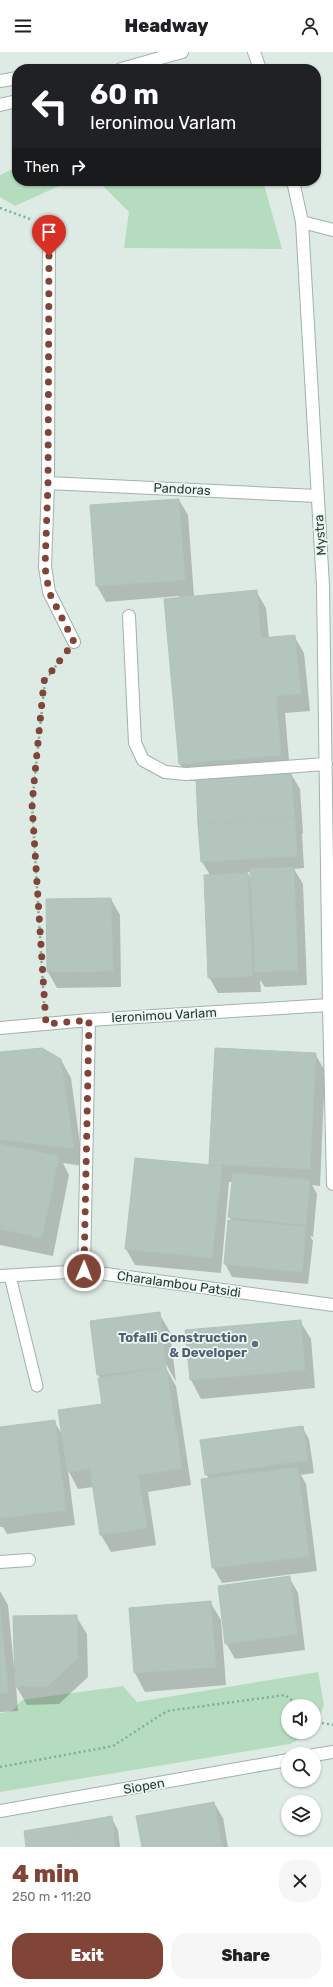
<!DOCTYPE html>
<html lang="en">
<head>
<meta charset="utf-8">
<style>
  :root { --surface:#fff; --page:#f6f6f6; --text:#202124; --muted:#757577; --accent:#814537 }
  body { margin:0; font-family:Rubik,sans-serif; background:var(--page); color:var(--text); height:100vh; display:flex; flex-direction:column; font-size:15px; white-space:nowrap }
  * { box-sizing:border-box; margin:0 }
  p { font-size:13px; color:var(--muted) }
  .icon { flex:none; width:22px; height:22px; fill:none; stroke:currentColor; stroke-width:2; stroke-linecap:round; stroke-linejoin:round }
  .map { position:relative; height:1795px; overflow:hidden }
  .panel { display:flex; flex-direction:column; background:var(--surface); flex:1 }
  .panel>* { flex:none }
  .banner { position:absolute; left:12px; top:12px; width:309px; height:122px; border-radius:16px; box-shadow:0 1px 3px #0004; background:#202124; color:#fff; overflow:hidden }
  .buttons { position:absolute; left:281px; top:1647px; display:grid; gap:8px }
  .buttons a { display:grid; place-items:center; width:40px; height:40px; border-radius:50%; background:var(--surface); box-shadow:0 1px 3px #0004; font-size:20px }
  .pin { position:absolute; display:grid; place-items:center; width:34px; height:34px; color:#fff; margin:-41px -17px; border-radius:50% 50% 50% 0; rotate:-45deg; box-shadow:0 0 4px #0007 }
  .pin .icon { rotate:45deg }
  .me { position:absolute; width:44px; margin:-22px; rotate:1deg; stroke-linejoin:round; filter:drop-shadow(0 0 3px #0008) }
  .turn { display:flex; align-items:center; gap:14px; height:84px; padding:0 12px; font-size:18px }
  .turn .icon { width:52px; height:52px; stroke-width:2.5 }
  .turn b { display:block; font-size:28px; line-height:34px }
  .then { display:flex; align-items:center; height:38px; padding:0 12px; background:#0003; gap:8px; font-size:15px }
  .round { display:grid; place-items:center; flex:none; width:42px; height:42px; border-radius:16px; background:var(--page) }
  .summary { display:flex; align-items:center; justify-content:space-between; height:68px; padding:0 12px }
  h1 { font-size:24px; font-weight:800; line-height:30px; color:var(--accent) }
  .action { display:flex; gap:8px; margin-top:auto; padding:8px 12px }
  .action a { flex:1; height:46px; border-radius:16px; background:var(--accent); color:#fff; font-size:16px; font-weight:800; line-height:46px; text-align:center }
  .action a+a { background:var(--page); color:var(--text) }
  header { display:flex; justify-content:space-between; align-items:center; height:52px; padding:0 12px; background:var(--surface); font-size:18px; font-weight:800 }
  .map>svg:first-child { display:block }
  .green { fill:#b5dcbe }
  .shadow { fill:#0003; fill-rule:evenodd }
  .building { fill:#b3c5bd; stroke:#b0c4bb }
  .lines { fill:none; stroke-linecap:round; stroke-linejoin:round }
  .lane-casing { stroke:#a1b2ab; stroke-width:13 }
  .street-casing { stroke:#a1b2ab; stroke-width:14 }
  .secondary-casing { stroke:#9db6ac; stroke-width:14 }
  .path { stroke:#7daf9d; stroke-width:2.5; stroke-dasharray:2 3; stroke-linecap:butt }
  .lane { stroke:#fff; stroke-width:11 }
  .street { stroke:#fff; stroke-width:12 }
  .secondary { stroke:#fff; stroke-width:12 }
  .route { stroke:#814537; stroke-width:7; stroke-dasharray:0 12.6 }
  .service-dot { fill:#5c6f8a; stroke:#eef7f2; stroke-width:1.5 }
  .labels { text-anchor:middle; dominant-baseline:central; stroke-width:3.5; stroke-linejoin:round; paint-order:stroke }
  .street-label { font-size:13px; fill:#1f3a32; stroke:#eef7f2 }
  .service-label { font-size:13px; font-weight:bold; fill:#4e5e75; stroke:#eef7f2; text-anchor:end }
</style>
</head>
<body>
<header><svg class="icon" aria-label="menu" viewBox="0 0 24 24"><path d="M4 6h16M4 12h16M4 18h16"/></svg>Headway<svg class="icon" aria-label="person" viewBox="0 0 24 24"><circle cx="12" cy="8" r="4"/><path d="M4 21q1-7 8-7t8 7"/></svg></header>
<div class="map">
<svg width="333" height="1795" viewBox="0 0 333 1795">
  <rect width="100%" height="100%" fill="#deeae4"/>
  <path class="green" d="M17 115V129H70L15 154 0 145V123Z
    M98 129H263L282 197 124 196 129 160Z
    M318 1620 324 1653 314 1678V1654H288V1680H313L290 1692 0 1740V1661L12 1659 22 1648 123 1634 137 1650Z"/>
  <path class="shadow" d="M179 448 188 463 194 545 256 539 266 556 269 586 294 584 304 601 310 659 285 661 290 720 300 737 303 781 302 782 304 816 294 817 303 832 307 933 265 935 260 928 261 940 218 941 209 925 210 823 202 810 197 729H190L180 712 165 548 179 546V544L106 550 97 534ZM247 820H251L252 829Z
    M111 847 120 863 121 935 57 936 48 920Z
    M0 1001 61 1008 71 1026 83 1114 63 1111 69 1123 53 1204 0 1193Z
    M315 1002 325 1019 320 1134 312 1133 317 1142 313 1185 310 1184 313 1189 308 1232 232 1225 225 1212 232 1169 229 1165 233 1130H229L221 1221 135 1213 126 1197 212 1114 210 1112Z
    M159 1261 170 1280 176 1330 165 1310 163 1311 176 1334 191 1433 148 1440 156 1493 111 1500 101 1483 93 1435 78 1437 68 1418 75 1473 7 1482 3 1475H0V1376L54 1369 63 1384 103 1353 100 1326 98 1322Z
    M300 1269 311 1287 315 1336 201 1347 191 1328 186 1279Z
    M302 1375 309 1387 314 1421 301 1423 306 1432 317 1519 222 1531 213 1515 209 1427 206 1422Z
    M289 1525 298 1541 305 1598 235 1607 226 1591Z
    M0 1539 8 1553 14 1615 76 1564 87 1582 88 1625 59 1652 27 1653 16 1634 18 1659 0 1660Z
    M210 1550 221 1568 226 1633 145 1640 135 1621 130 1557Z
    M214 1751 223 1766 228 1795H143Z
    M111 1765 118 1778 120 1795H27Z"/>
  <path class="building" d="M179 447 185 528 96 534 90 453Z
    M257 538 261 586 295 583 301 642 276 644 281 703 179 712 164 547Z
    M291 720 295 766 198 772 196 725Z
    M295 766 297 804 201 810 198 772Z
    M294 815 298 918 255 920 250 817Z
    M248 821 253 924 208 926 204 823Z
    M111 846 113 919 47 920 46 847Z
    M42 996 61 1007 74 1097 0 1087V1000Z
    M215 996 316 1001 310 1117 209 1112Z
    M0 1092 59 1104 42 1186 0 1177Z
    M135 1106 222 1114 212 1206 125 1197Z
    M233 1121 310 1128 306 1173 228 1165Z
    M228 1168 306 1175 302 1220 224 1212Z
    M160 1260 166 1315 97 1323 90 1269Z
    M301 1268 305 1318 190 1328 185 1278Z
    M166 1315 182 1416 138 1423 147 1476 100 1483 90 1417 67 1420 58 1358 102 1352 98 1326Z
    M55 1368 66 1458 0 1466V1375Z
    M303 1374 308 1408 205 1423 200 1388Z
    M298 1415 309 1504 212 1516 201 1427Z
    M290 1524 297 1582 225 1592 218 1534Z
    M211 1549 216 1615 134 1621 129 1556Z
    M0 1556 8 1640 0 1641Z
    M77 1563 78 1606 48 1634 15 1635 13 1564Z
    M214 1750 222 1795H142L136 1764Z
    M112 1764 115 1795H76L73 1771Z
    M73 1771 76 1795H26L24 1779Z"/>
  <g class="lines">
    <defs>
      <path id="lane" d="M10 1224 37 1334"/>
      <path id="street" d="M254 0 260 17
        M293 129 302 170 323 534 329 953 333 1132
        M302 170 333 178
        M49 174 48 431 45 515 49 540 74 590
        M48 431 317 444
        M129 564 135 691 143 708 165 720 186 722 326 712
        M0 976 89 968 329 953
        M84 1219 89 968
        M0 1224 84 1219 333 1253
        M0 1510 29 1508
        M314 1703 333 1700
        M0 1759 288 1708"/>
      <path id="secondary" d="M121 17 182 0
        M0 29 17 26
        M0 53 17 49"/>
    </defs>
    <use href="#lane" class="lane-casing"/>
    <use href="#street" class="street-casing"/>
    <use href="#secondary" class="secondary-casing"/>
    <path class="path" d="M0 156 30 167
      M44 951 32 752 45 629 61 607
      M314 1665 322 1671 333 1673
      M0 1715 113 1694 167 1659 285 1643 299 1654"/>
    <use href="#lane" class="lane"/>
    <use href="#street" class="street"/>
    <use href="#secondary" class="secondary"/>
  </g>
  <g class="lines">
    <path class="route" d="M49 204 48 431 45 515 49 540 74 590 44 629 32 752 46 972 89 968 84 1219"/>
  </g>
  <circle class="service-dot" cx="255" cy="1292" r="4"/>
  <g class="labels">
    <g class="street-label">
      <text transform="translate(182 437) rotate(3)">Pandoras</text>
      <text transform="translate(320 483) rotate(-94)">Mystra</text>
      <text transform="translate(164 963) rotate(-3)">Ieronimou Varlam</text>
      <text transform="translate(179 1232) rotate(8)">Charalambou Patsidi</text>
      <text transform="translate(144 1734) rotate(-10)">Siopen</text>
    </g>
    <g class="service-label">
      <text x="247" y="1285">Tofalli Construction<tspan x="247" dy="15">&amp; Developer</tspan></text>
    </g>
  </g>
</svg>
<div class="buttons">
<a><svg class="icon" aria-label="sound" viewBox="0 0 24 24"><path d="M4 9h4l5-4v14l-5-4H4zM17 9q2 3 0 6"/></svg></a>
<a><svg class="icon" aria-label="search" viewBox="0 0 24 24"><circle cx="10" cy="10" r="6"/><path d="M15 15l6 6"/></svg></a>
<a><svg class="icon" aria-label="layers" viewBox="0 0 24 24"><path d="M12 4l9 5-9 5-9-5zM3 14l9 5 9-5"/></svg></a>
</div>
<div class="pin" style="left:49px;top:204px;background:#d93025"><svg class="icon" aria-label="arrive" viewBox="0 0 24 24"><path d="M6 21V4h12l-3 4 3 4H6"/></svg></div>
<svg class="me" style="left:84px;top:1219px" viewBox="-20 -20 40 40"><circle r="17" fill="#814537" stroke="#fff" stroke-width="3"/><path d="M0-11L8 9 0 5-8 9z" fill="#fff"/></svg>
<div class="banner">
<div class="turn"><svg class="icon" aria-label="left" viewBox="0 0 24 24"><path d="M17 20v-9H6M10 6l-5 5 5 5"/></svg><div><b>60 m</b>Ieronimou Varlam</div></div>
<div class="then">Then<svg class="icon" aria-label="right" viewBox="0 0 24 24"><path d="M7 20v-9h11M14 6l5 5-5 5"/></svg></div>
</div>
</div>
<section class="panel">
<div class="summary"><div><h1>4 min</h1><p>250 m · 11:20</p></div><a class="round"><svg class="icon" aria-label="close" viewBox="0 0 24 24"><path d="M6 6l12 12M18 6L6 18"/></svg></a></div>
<div class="action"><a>Exit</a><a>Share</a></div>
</section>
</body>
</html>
